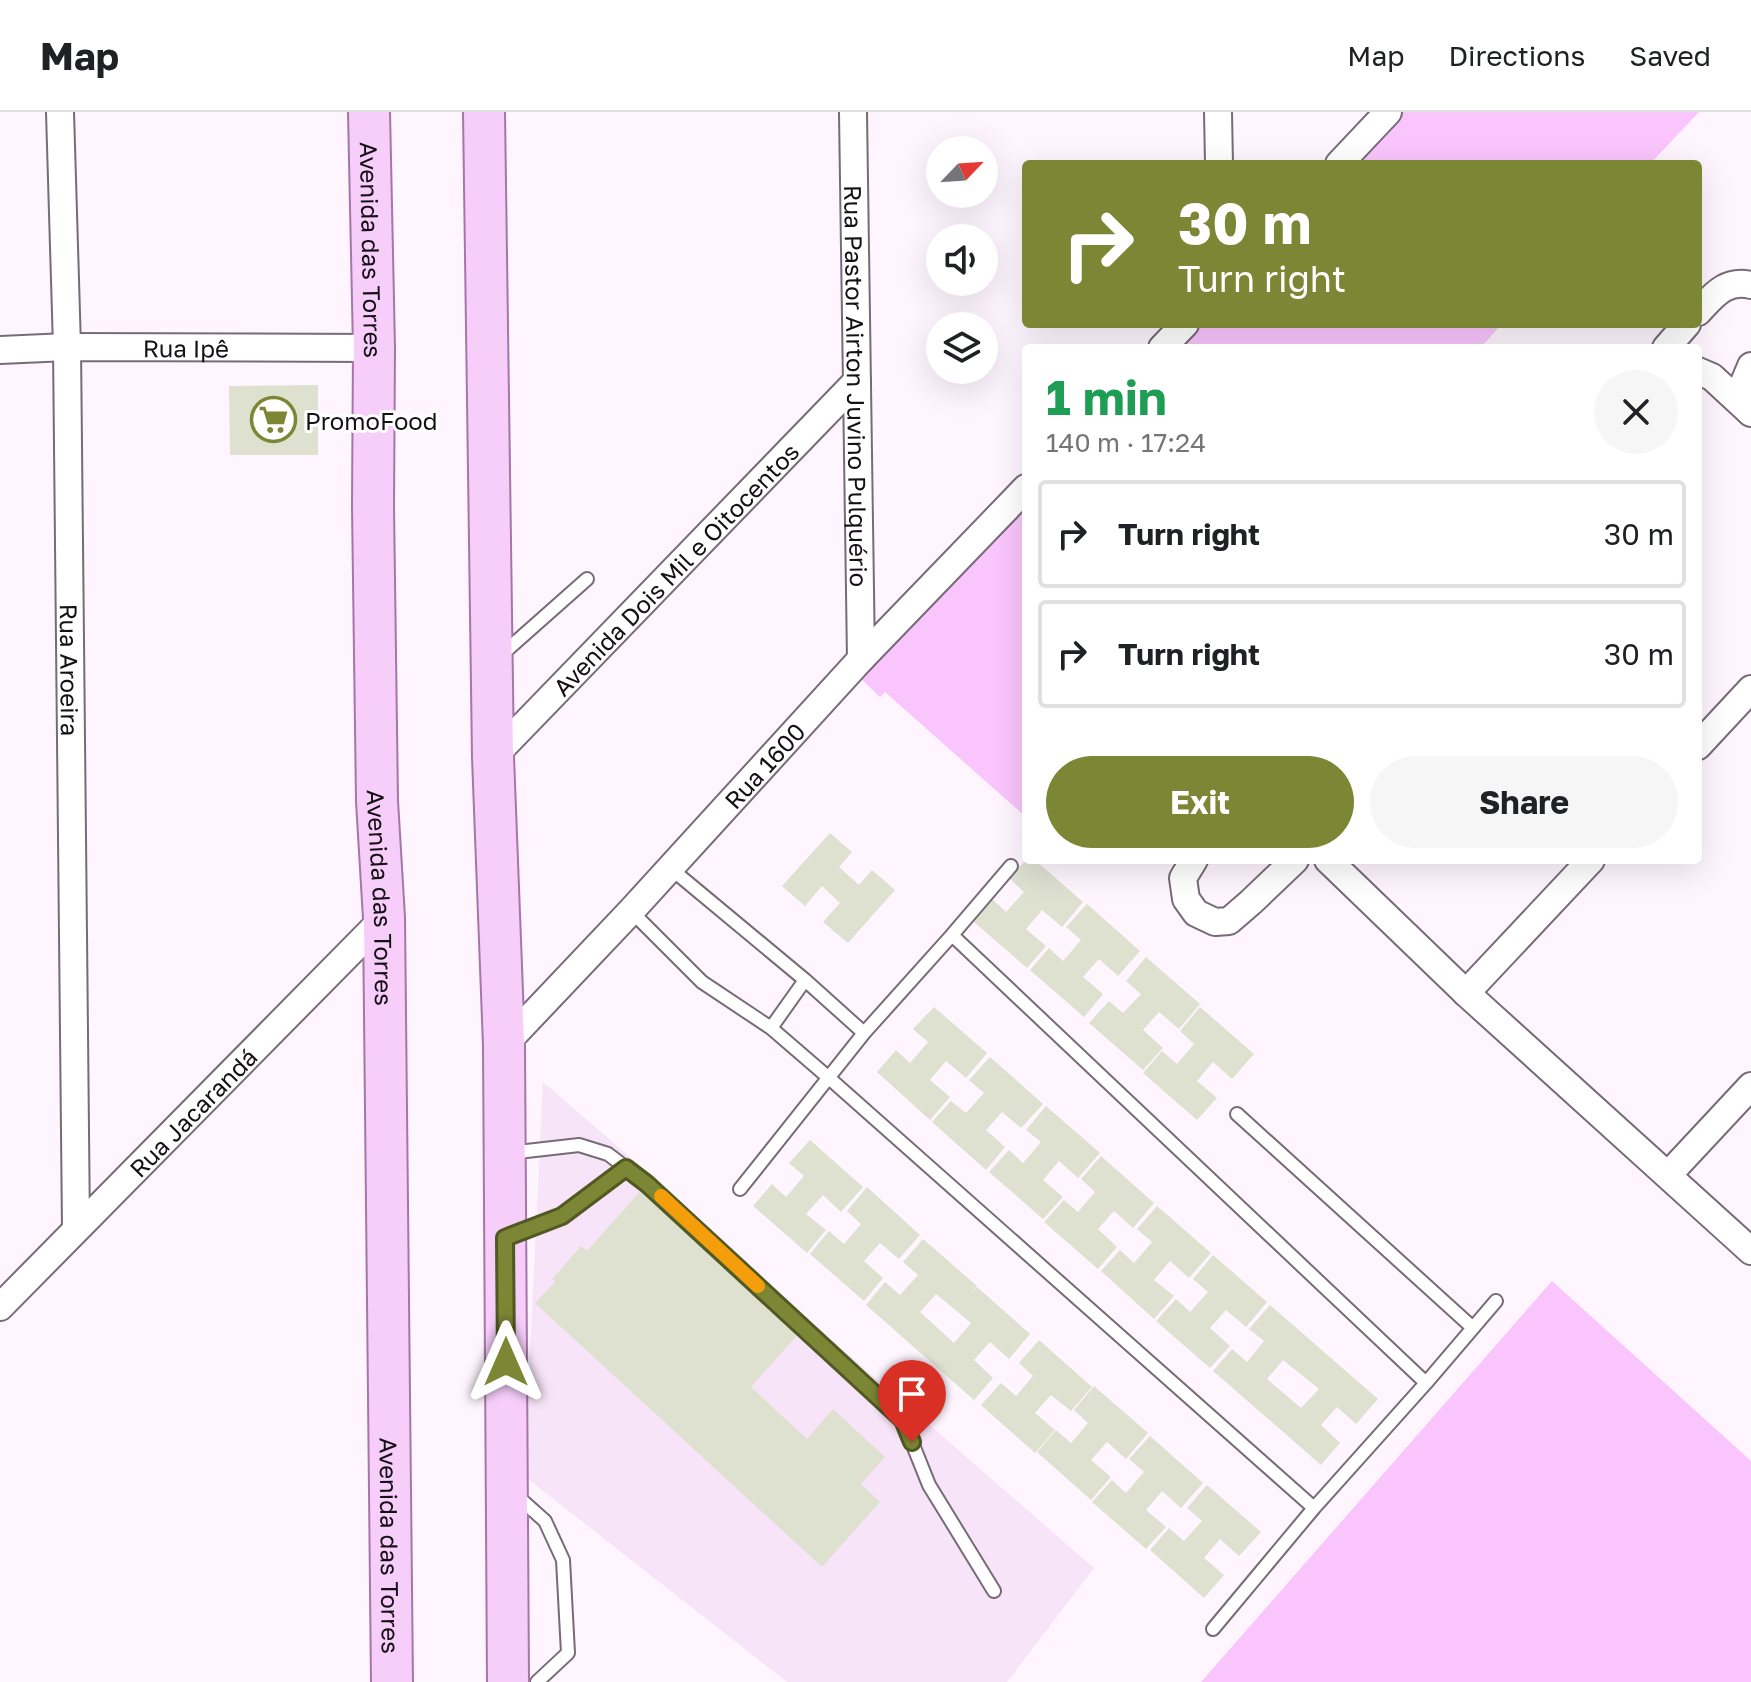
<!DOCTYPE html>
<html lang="en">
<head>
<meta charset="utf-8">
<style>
  :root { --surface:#fff; --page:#f6f6f6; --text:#202124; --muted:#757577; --line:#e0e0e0; --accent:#7c8735 }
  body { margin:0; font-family:"Golos Text",sans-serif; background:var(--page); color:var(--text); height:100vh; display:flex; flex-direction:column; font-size:30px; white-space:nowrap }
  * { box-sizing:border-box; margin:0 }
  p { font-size:26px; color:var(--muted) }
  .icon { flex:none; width:44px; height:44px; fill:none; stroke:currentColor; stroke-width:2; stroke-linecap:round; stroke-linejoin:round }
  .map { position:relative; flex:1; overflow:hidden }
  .details { position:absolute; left:1022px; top:232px; width:680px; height:520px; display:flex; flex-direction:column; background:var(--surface); border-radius:8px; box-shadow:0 8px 32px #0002 }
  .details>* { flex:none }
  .top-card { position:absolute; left:1022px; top:48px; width:680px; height:168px; border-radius:8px; box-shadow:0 8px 32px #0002; background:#7c8735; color:#fff; overflow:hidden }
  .needle { width:52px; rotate:65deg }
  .buttons { position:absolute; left:926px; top:24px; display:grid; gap:16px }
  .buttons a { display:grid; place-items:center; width:72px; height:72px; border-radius:50%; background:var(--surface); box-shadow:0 8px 32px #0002; font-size:40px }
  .pin { position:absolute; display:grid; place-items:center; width:68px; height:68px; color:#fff; margin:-82px -34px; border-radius:50% 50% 50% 0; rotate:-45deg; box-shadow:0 0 8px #0007 }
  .pin .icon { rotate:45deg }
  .me { position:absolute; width:88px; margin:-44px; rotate:0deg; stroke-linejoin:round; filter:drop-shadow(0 0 6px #0008) }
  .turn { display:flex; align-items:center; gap:28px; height:168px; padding:0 24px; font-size:36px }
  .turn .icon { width:104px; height:104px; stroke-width:2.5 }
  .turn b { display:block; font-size:56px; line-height:68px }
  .round { display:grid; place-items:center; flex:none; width:84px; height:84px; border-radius:42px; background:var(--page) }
  .summary { display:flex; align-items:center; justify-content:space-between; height:136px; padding:0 24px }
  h1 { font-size:48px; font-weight:700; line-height:60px; color:#1e9e55 }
  .action { display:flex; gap:16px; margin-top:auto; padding:16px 24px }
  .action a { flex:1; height:92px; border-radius:48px; background:var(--accent); color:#fff; font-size:32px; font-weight:700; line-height:92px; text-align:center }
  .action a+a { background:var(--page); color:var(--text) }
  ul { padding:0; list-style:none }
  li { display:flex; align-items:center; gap:24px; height:108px; margin:0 16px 12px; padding:0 8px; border:4px solid var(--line); border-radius:8px }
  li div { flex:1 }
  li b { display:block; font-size:30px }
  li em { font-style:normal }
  header { display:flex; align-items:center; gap:48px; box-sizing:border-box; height:112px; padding:0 40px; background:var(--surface); border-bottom:2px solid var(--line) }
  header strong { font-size:38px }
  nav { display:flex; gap:44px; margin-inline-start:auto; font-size:28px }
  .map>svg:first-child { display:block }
  .built { fill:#f7e4f8 }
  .green { fill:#fac5fd }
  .building { fill:#dee1d0; fill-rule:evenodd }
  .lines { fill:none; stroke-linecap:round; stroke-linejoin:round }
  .lane-casing { stroke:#776b77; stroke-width:16 }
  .street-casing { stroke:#776b77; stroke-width:30 }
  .primary-casing { stroke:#a576a7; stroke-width:44 }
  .lane { stroke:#fff; stroke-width:12 }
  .street { stroke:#fff; stroke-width:26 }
  .primary { stroke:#f7cefa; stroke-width:40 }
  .route-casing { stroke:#515822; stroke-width:20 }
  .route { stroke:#7c8735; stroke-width:14 }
  .slow { stroke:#f59e0b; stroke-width:14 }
  .labels { text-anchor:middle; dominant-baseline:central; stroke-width:6; stroke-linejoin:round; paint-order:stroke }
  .street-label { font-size:24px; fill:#151015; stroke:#fff }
  .poi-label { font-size:24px; fill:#151015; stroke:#fff; text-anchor:start }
</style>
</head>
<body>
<header>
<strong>Map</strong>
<nav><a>Map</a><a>Directions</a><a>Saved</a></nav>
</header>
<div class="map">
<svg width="1751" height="1570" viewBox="0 0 1751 1570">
  <rect width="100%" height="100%" fill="#fef5fe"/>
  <path class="built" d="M543 970 653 1065 810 1209 1094 1456 1007 1570H787L524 1364Z"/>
  <path class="green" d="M1393 0H1699L1650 52H1343Z
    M1190 212H1502L1480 236H1167Z
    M1026 384V705L885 580 880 585 856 562Z
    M1552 1169 1751 1349V1570H1201Z"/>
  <path class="building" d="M318 273V343H230L229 274Z
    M830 721 852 740 839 755 859 773 872 758 895 778 848 831 823 810 840 791 822 774 805 794 782 774Z
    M1026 748H1035L1083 790 1062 815 1042 798 1026 817 1046 834 1027 856 973 809 992 787 1006 800 1024 780 1009 766Z
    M1087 792 1140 839 1118 864 1099 847 1083 865 1103 882 1084 905 1030 858 1049 836 1063 849 1081 828 1066 815Z
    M1146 845 1200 892 1179 917 1159 900 1143 918 1163 936 1143 958 1089 911 1109 889 1123 901 1141 882 1126 869Z
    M934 895 987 941 966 966 946 949 930 968 950 985 930 1008 877 960 896 938 910 951 928 930 913 917Z
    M1200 895 1254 942 1232 967 1213 950 1197 969 1217 986 1197 1008 1143 961 1162 939 1177 952 1194 932 1180 919Z
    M990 945 1043 992 1021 1016 1002 1000 986 1018 1005 1035 986 1058 932 1010 951 989 966 1001 984 981 969 968Z
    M1046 994 1100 1041 1078 1066 1059 1049 1043 1068 1063 1085 1043 1107 989 1060 1009 1038 1023 1051 1041 1030 1026 1018Z
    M810 1028 863 1075 841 1100 823 1083 806 1102 826 1118 807 1141 753 1094 772 1072 786 1085 804 1064 789 1051Z
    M1101 1044 1154 1091 1133 1116 1114 1099 1098 1117 1117 1135 1098 1157 1044 1110 1064 1088 1078 1100 1095 1080 1081 1067Z
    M653 1065 810 1209 751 1275 807 1327 833 1297 885 1345 861 1372 880 1390 822 1455 535 1191 555 1170 552 1167 581 1134 587 1139Z
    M867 1075 920 1123 899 1147 880 1131 864 1149 883 1166 864 1189 810 1142 829 1119 844 1132 861 1112 847 1099Z
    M1157 1094 1211 1141 1189 1166 1170 1149 1154 1168 1174 1184 1154 1207 1101 1159 1120 1138 1134 1151 1152 1130 1137 1117Z
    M923 1127 977 1174 970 1182 977 1175 1030 1222 1009 1247 990 1230 974 1248 993 1266 974 1288 866 1193 885 1170 900 1183 918 1163 903 1150ZM936 1182 971 1211 954 1231 920 1200Z
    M1213 1143 1267 1190 1246 1215 1226 1198 1210 1216 1230 1234 1210 1256 1156 1209 1176 1187 1190 1200 1208 1180 1193 1167Z
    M1270 1193 1378 1287 1356 1312 1337 1295 1321 1313 1340 1331 1321 1353 1213 1259 1232 1237 1247 1250 1264 1229 1249 1217ZM1283 1248 1319 1277 1301 1296 1267 1267Z
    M1039 1228 1092 1275 1071 1299 1051 1283 1035 1301 1055 1318 1035 1341 981 1293 1001 1271 1016 1284 1033 1264 1019 1251Z
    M1094 1274 1148 1321 1126 1347 1107 1330 1091 1348 1111 1365 1091 1388 1037 1340 1056 1318 1071 1331 1088 1311 1074 1298Z
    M1150 1324 1203 1371 1181 1396 1162 1379 1146 1398 1166 1415 1146 1437 1092 1390 1112 1368 1126 1381 1144 1360 1129 1347Z
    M1207 1373 1261 1420 1239 1444 1220 1427 1204 1446 1224 1463 1204 1486 1150 1438 1169 1416 1184 1429 1202 1409 1187 1396Z"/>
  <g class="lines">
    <defs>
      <path id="lane" d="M499 545 587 467
        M1011 754 952 823 1426 1271
        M631 799 702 870 771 916 805 868 669 755
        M805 868 864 921
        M771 916 829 966 1314 1396
        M1237 1002 1473 1216
        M509 1041 579 1033 608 1042 647 1072 903 1308 929 1373 994 1479
        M740 1077 864 921 952 823
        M512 1123 562 1104 626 1056
        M517 1384 545 1409 563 1448 568 1541 537 1570
        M1213 1517 1314 1396 1426 1271 1496 1189"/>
      <g id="street">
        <path id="s1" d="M60 0 67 235 76 1117"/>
        <path id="s2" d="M853 0 861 547"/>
        <path d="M1218 0 1219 52"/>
        <path d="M1339 52 1388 0"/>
        <path d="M1698 200C1714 183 1726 167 1751 173"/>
        <path d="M1162 236 1185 212"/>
        <path d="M1666 236 1687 212"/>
        <path id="s3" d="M0 238 67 235 374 236"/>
        <path d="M1698 259 1712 265 1751 301"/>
        <path d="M1750 300 1743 273 1751 254"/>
        <path d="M1698 634 1751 577"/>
        <path id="s4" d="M493 645 857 269"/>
        <path d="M1194 748 1183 766 1186 787 1196 801 1215 810 1229 809 1251 790 1295 748"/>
        <path d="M1328 748 1466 881 1751 1139"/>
        <path d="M1466 881 1591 748"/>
        <path id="s5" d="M504 933 631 799 861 547 1026 376"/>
        <path d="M1668 1063 1751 974"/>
        <path id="s6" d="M0 1195 384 806"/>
      </g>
      <g id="primary">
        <path id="s7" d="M369 0 374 236 373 394 377 689 384 806 392 1570"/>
        <path d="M484 0 493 645 504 933 508 1570"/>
      </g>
    </defs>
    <use href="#lane" class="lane-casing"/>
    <use href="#street" class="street-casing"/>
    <use href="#primary" class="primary-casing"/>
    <use href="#lane" class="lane"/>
    <use href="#street" class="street"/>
    <use href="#primary" class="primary"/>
  </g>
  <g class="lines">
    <defs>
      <path id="route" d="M506 1250 505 1126 562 1104 626 1056 647 1072 903 1308 912 1330"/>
    </defs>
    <use href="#route" class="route-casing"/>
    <use href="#route" class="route"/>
    <path class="slow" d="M661 1084 758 1174"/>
  </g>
  <defs>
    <symbol id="supermarket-ring" viewBox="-11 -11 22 22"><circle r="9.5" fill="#fff" stroke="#7c8735" stroke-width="1.5"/><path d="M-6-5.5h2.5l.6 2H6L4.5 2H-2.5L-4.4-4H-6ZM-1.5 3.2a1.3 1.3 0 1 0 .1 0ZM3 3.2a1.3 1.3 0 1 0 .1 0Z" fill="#7c8735"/></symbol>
  </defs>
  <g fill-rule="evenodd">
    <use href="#supermarket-ring" x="248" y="282" width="51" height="51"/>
  </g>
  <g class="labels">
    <g class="street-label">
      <text stroke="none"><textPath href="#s7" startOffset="138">Avenida das Torres</textPath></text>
      <text stroke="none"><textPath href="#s3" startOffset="186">Rua Ipê</textPath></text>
      <text stroke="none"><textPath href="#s2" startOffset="274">Rua Pastor Airton Juvino Pulquério</textPath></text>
      <text stroke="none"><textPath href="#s4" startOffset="262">Avenida Dois Mil e Oitocentos</textPath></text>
      <text stroke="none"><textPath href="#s1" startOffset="558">Rua Aroeira</textPath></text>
      <text stroke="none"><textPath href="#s5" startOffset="382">Rua 1600</textPath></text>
      <text stroke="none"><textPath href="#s7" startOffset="786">Avenida das Torres</textPath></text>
      <text stroke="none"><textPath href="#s6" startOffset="274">Rua Jacarandá</textPath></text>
      <text stroke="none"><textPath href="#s7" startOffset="1434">Avenida das Torres</textPath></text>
    </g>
    <g class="poi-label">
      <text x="305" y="308">PromoFood</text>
    </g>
  </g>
</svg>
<div class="buttons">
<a><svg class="needle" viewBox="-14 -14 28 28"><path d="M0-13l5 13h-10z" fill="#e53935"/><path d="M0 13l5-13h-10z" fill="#757577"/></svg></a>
<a><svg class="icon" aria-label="sound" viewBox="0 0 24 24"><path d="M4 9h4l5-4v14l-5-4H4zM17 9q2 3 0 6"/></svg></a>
<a><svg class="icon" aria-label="layers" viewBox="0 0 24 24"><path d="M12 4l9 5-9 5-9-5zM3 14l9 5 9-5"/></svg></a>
</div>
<div class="pin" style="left:912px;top:1330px;background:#d93025"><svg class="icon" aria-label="arrive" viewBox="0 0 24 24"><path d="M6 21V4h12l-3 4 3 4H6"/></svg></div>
<svg class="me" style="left:506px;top:1250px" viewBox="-20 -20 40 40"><path d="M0-17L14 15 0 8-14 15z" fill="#7c8735" stroke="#fff" stroke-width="4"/></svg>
<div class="top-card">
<div class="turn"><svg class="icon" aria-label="right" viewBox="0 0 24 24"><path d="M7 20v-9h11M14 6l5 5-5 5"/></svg><div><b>30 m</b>Turn right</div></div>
</div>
<section class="details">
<div class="summary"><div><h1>1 min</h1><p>140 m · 17:24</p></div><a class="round"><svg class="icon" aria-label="close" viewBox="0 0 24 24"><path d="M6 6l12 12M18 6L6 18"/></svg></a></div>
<ul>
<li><svg class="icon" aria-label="right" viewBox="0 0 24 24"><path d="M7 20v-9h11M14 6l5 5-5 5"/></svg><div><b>Turn right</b></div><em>30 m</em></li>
<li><svg class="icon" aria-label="right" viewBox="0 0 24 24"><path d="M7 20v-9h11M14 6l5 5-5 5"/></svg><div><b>Turn right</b></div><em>30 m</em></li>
</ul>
<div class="action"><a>Exit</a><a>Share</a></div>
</section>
</div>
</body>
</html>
